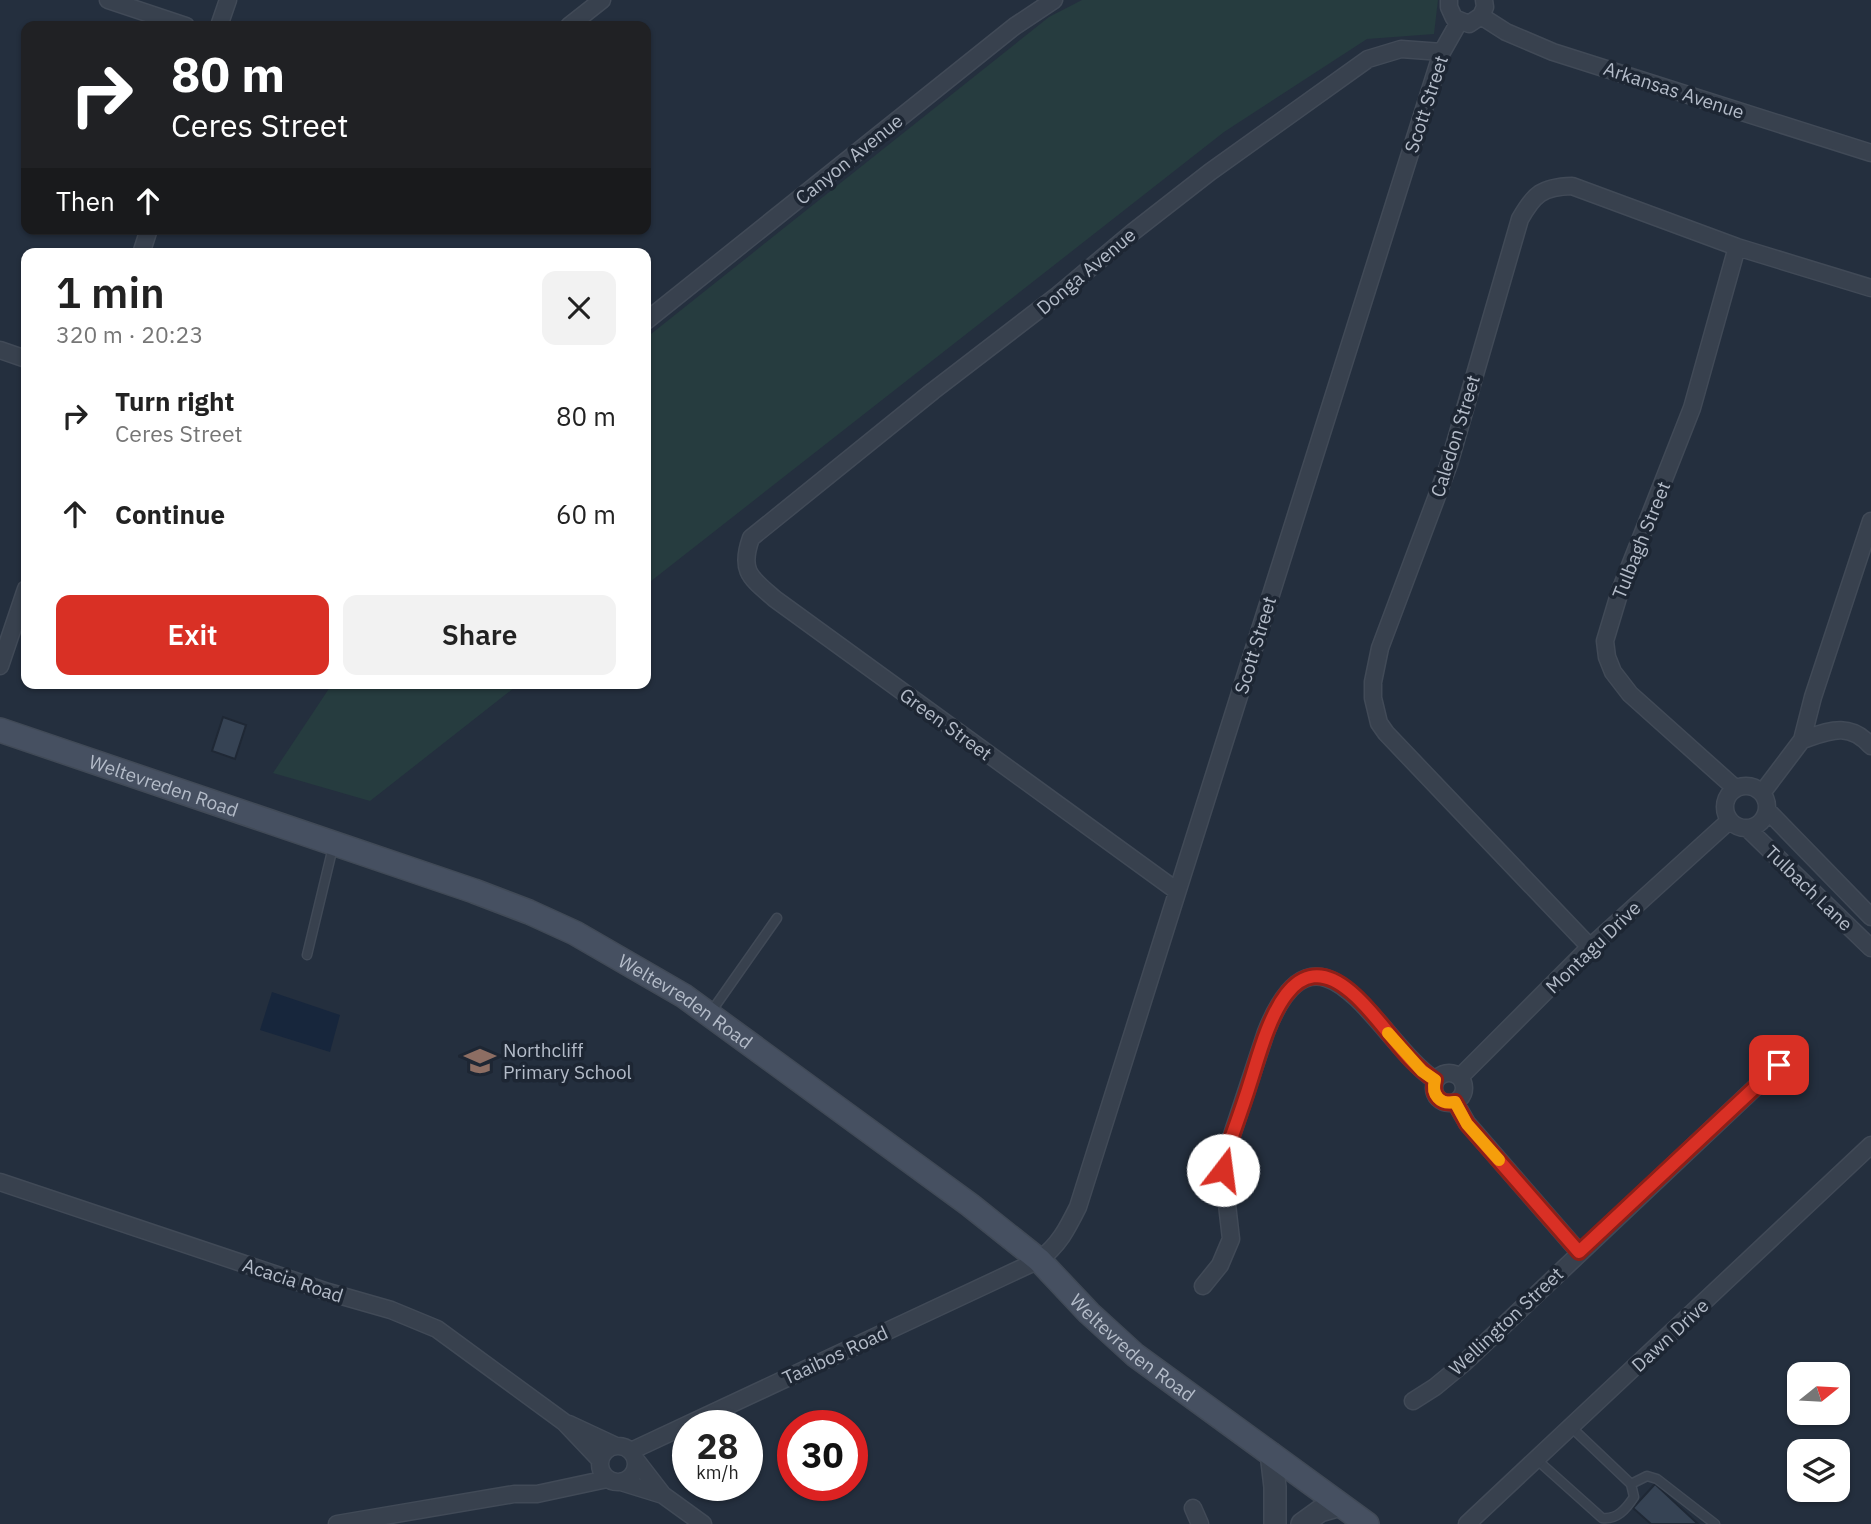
<!DOCTYPE html>
<html lang="en">
<head>
<meta charset="utf-8">
<style>
  :root { --surface:#fff; --page:#f2f2f2; --text:#222; --muted:#767676; --accent:#d93025 }
  body { margin:0; font-family:"IBM Plex Sans",sans-serif; background:var(--page); color:var(--text); height:100vh; display:flex; flex-direction:column; font-size:26px; white-space:nowrap }
  * { box-sizing:border-box; margin:0 }
  p { font-size:23px; color:var(--muted) }
  .icon { flex:none; width:38px; height:38px; fill:none; stroke:currentColor; stroke-width:2; stroke-linecap:round; stroke-linejoin:round }
  .map { position:relative; flex:1; overflow:hidden }
  .details { position:absolute; left:21px; top:248px; width:630px; height:441px; display:flex; flex-direction:column; background:var(--surface); border-radius:14px; box-shadow:0 2px 5px #0004 }
  .details>* { flex:none }
  .banner { position:absolute; left:21px; top:21px; width:630px; height:214px; border-radius:14px; box-shadow:0 2px 5px #0004; background:#202124; color:#fff; overflow:hidden }
  .needle { width:46px; rotate:72deg }
  .fabs { position:absolute; left:1787px; top:1362px; display:grid; gap:14px }
  .fabs a { display:grid; place-items:center; width:63px; height:63px; border-radius:14px; background:var(--surface); box-shadow:0 2px 5px #0004; font-size:35px }
  .speed { position:absolute; left:672px; top:1410px; display:flex; gap:14px; font-size:35px; font-weight:700; text-align:center }
  .speed>* { display:grid; place-content:center; width:91px; height:91px; border-radius:50%; background:var(--surface); box-shadow:0 2px 5px #0004; line-height:1 }
  .speed small { font-size:18px; font-weight:400 }
  .speed .limit { border:10px solid #d22; background:#fff; color:#111 }
  .pin { position:absolute; display:grid; place-items:center; width:60px; height:60px; color:#fff; margin:-30px; border-radius:14px; box-shadow:0 4px 10px #0006 }
  .me { position:absolute; width:77px; margin:-38px; rotate:15deg; stroke-linejoin:round; filter:drop-shadow(0 0 5px #0008) }
  .turn { display:flex; align-items:center; gap:24px; height:147px; padding:0 35px; font-size:32px }
  .turn .icon { width:91px; height:91px; stroke-width:2.5 }
  .turn b { display:block; font-size:49px; line-height:60px }
  .then { display:flex; align-items:center; height:66px; padding:0 35px; background:#0003; gap:14px; font-size:26px }
  .round { display:grid; place-items:center; flex:none; width:74px; height:74px; border-radius:14px; background:var(--page) }
  .summary { display:flex; align-items:center; justify-content:space-between; height:119px; padding:0 35px }
  h1 { font-size:42px; font-weight:600; line-height:52px }
  .action { display:flex; gap:14px; margin-top:auto; padding:14px 35px }
  .action a { flex:1; height:80px; border-radius:14px; background:var(--accent); color:#fff; font-size:28px; font-weight:600; line-height:80px; text-align:center }
  .action a+a { background:var(--page); color:var(--text) }
  ul { padding:0; list-style:none }
  li { display:flex; align-items:center; gap:21px; height:98px; padding:0 35px }
  li div { flex:1 }
  li b { display:block; font-size:26px }
  li em { font-style:normal }
  .map>svg:first-child { display:block }
  .green { fill:#263c3f }
  .water { fill:#17263c }
  .building { fill:#364354; stroke:#1f2835; stroke-width:2 }
  .lines { fill:none; stroke-linecap:round; stroke-linejoin:round }
  .service-casing { stroke:#414a57; stroke-width:11 }
  .minor-casing { stroke:#414a57; stroke-width:19 }
  .tertiary-casing { stroke:#414a57; stroke-width:24 }
  .secondary-casing { stroke:#414a57; stroke-width:26 }
  .service { stroke:#38414e; stroke-width:8 }
  .minor { stroke:#38414e; stroke-width:16 }
  .tertiary { stroke:#38414e; stroke-width:21 }
  .secondary { stroke:#465061; stroke-width:23 }
  .route-casing { stroke:#8d1f18; stroke-width:18 }
  .route { stroke:#d93025; stroke-width:12 }
  .slow { stroke:#f59e0b; stroke-width:12 }
  .labels { text-anchor:middle; dominant-baseline:central; stroke-width:7; stroke-linejoin:round; paint-order:stroke }
  .street-label { font-size:19px; fill:#b4bcc9; stroke:#1d2633 }
  .poi-label { font-size:19px; fill:#b4bcc9; stroke:#1d2633; text-anchor:start }
</style>
</head>
<body>
<div class="map">
<svg width="1871" height="1524" viewBox="0 0 1871 1524">
  <rect width="100%" height="100%" fill="#242f3e"/>
  <path class="green" d="M1082 0H1438L1434 34 1367 39 1224 132 646 585V338L1049 17Z
    M332 684H519L370 801 273 773Z"/>
  <path class="water" d="M272 992 340 1015 330 1052 260 1030Z"/>
  <path class="building" d="M223 717 246 725 235 759 212 751Z
    M1655 1484 1698 1524H1651L1633 1508Z"/>
  <g class="lines">
    <defs>
      <path id="service" d="M307 955 333 847
        M711 1012 777 918
        M1536 1459 1602 1518C1617 1520 1626 1509 1634 1497L1631 1484 1571 1427
        M1631 1484 1647 1476 1657 1479 1715 1524"/>
      <path id="minor" d="M108 0 186 26
        M1449 0V7L1454 18 1469 24 1481 16 1485 7 1484 0
        M1481 16 1506 32 1553 52 1871 153
        M219 26 228 0
        M569 26 602 0
        M141 254 149 229
        M646 321 1015 26 1054 0
        M0 350 26 359
        M0 666 26 589
        M1802 740C1829 731 1849 721 1871 746
        M1725 807a21 21 0 1 1 42 0a21 21 0 1 1-42 0Z
        M1735 788 1630 694 1613 672 1607 657 1605 641 1620 591 1692 408 1737 247
        M1762 793 1802 740 1813 697 1871 521
        M1767 810 1871 917
        M1747 828 1871 948
        M1177 891 775 599C751 578 739 572 751 538L933 391 1058 295 1133 232 1210 172 1368 59 1401 49 1442 52
        M1590 947 1386 733 1379 723 1373 698V682L1380 648 1449 464 1520 219C1534 194 1542 187 1572 186L1737 247 1871 288
        M1434 1088a15 15 0 1 1 30 0a15 15 0 1 1-30 0Z
        M1460 1077 1590 947 1729 821
        M1455 1102 1467 1123 1579 1252
        M0 1182 328 1292 391 1310 437 1329 564 1422 600 1460
        M1203 1286 1220 1265 1231 1239 1223 1170 1226 1153 1266 1032C1319 898 1380 1044 1435 1080
        M1413 1401 1435 1387 1464 1363 1779 1065
        M569 1424 614 1445
        M600 1464a18 18 0 1 1 36 0a18 18 0 1 1-36 0Z
        M631 1451 1039 1260C1059 1245 1067 1229 1078 1207L1442 52 1459 22
        M636 1460 663 1495 703 1524
        M621 1482 663 1495
        M1193 1508 1200 1524
        M337 1524 514 1494H537L607 1479
        M1467 1524 1871 1145"/>
      <path id="tertiary" d="M1271 1453 1275 1487V1524
        M1302 1524 1320 1511 1341 1505"/>
      <g id="secondary">
        <path id="s1" d="M0 730 474 891 529 912 575 933 684 996 970 1205 1039 1260 1089 1313 1135 1355 1367 1524"/>
      </g>
    </defs>
    <use href="#service" class="service-casing"/>
    <use href="#minor" class="minor-casing"/>
    <use href="#tertiary" class="tertiary-casing"/>
    <use href="#secondary" class="secondary-casing"/>
    <use href="#service" class="service"/>
    <use href="#minor" class="minor"/>
    <use href="#tertiary" class="tertiary"/>
    <use href="#secondary" class="secondary"/>
  </g>
  <g class="lines">
    <defs>
      <path id="route" d="M1223 1170 1226 1153C1234 1130 1243 1106 1250 1083 1264 1040 1287 937 1351 992 1382 1018 1401 1058 1435 1080 1431 1095 1440 1105 1455 1102L1467 1124 1579 1252 1779 1065"/>
    </defs>
    <use href="#route" class="route-casing"/>
    <use href="#route" class="route"/>
    <path class="slow" d="M1388 1033 1422 1071 1435 1080C1431 1095 1440 1105 1455 1102L1467 1124 1499 1160"/>
  </g>
  <defs>
    <symbol id="school-bare" viewBox="-9 -9 18 18"><path d="M0-5L7-2L0 1L-7-2ZM-4 1L0 2.5L4 1V4Q0 6-4 4Z" fill="#8d6e63" stroke="#1d2633" stroke-width="2.5" paint-order="stroke"/></symbol>
  </defs>
  <g fill-rule="evenodd">
    <use href="#school-bare" x="458" y="1039" width="44" height="44"/>
  </g>
  <g class="labels">
    <g class="street-label">
      <text transform="translate(1674 90) rotate(18)">Arkansas Avenue</text>
      <text transform="translate(1426 104) rotate(-72)">Scott Street</text>
      <text transform="translate(849 159) rotate(-39)">Canyon Avenue</text>
      <text transform="translate(1086 271) rotate(-40)">Donga Avenue</text>
      <text transform="translate(1455 436) rotate(-73)">Caledon Street</text>
      <text transform="translate(1641 540) rotate(-68)">Tulbagh Street</text>
      <text transform="translate(1255 645) rotate(-73)">Scott Street</text>
      <text transform="translate(946 724) rotate(36)">Green Street</text>
      <text stroke="none"><textPath href="#s1" startOffset="173">Weltevreden Road</textPath></text>
      <text transform="translate(1809 888) rotate(44)">Tulbach Lane</text>
      <text transform="translate(1593 947) rotate(-44)">Montagu Drive</text>
      <text stroke="none"><textPath href="#s1" startOffset="740">Weltevreden Road</textPath></text>
      <text transform="translate(293 1280) rotate(18)">Acacia Road</text>
      <text transform="translate(1506 1321) rotate(-43)">Wellington Street</text>
      <text transform="translate(1670 1335) rotate(-43)">Dawn Drive</text>
      <text stroke="none"><textPath href="#s1" startOffset="1307">Weltevreden Road</textPath></text>
      <text transform="translate(835 1355) rotate(-25)">Taaibos Road</text>
    </g>
    <g class="poi-label">
      <text x="503" y="1050">Northcliff<tspan x="503" dy="22">Primary School</tspan></text>
    </g>
  </g>
</svg>
<div class="fabs">
<a><svg class="needle" viewBox="-14 -14 28 28"><path d="M0-13l5 13h-10z" fill="#e53935"/><path d="M0 13l5-13h-10z" fill="#767676"/></svg></a>
<a><svg class="icon" aria-label="layers" viewBox="0 0 24 24"><path d="M12 4l9 5-9 5-9-5zM3 14l9 5 9-5"/></svg></a>
</div>
<div class="speed"><div>28<small>km/h</small></div><div class="limit">30</div></div>
<div class="pin" style="left:1779px;top:1065px;background:#d93025"><svg class="icon" aria-label="arrive" viewBox="0 0 24 24"><path d="M6 21V4h12l-3 4 3 4H6"/></svg></div>
<svg class="me" style="left:1223px;top:1170px" viewBox="-20 -20 40 40"><circle r="19" fill="#fff"/><path d="M0-13L10 11 0 6-10 11z" fill="#d93025"/></svg>
<div class="banner">
<div class="turn"><svg class="icon" aria-label="right" viewBox="0 0 24 24"><path d="M7 20v-9h11M14 6l5 5-5 5"/></svg><div><b>80 m</b>Ceres Street</div></div>
<div class="then">Then<svg class="icon" aria-label="ahead" viewBox="0 0 24 24"><path d="M12 20V5M6 11l6-6 6 6"/></svg></div>
</div>
<section class="details">
<div class="summary"><div><h1>1 min</h1><p>320 m · 20:23</p></div><a class="round"><svg class="icon" aria-label="close" viewBox="0 0 24 24"><path d="M6 6l12 12M18 6L6 18"/></svg></a></div>
<ul>
<li><svg class="icon" aria-label="right" viewBox="0 0 24 24"><path d="M7 20v-9h11M14 6l5 5-5 5"/></svg><div><b>Turn right</b><p>Ceres Street</p></div><em>80 m</em></li>
<li><svg class="icon" aria-label="ahead" viewBox="0 0 24 24"><path d="M12 20V5M6 11l6-6 6 6"/></svg><div><b>Continue</b></div><em>60 m</em></li>
</ul>
<div class="action"><a>Exit</a><a>Share</a></div>
</section>
</div>
</body>
</html>
